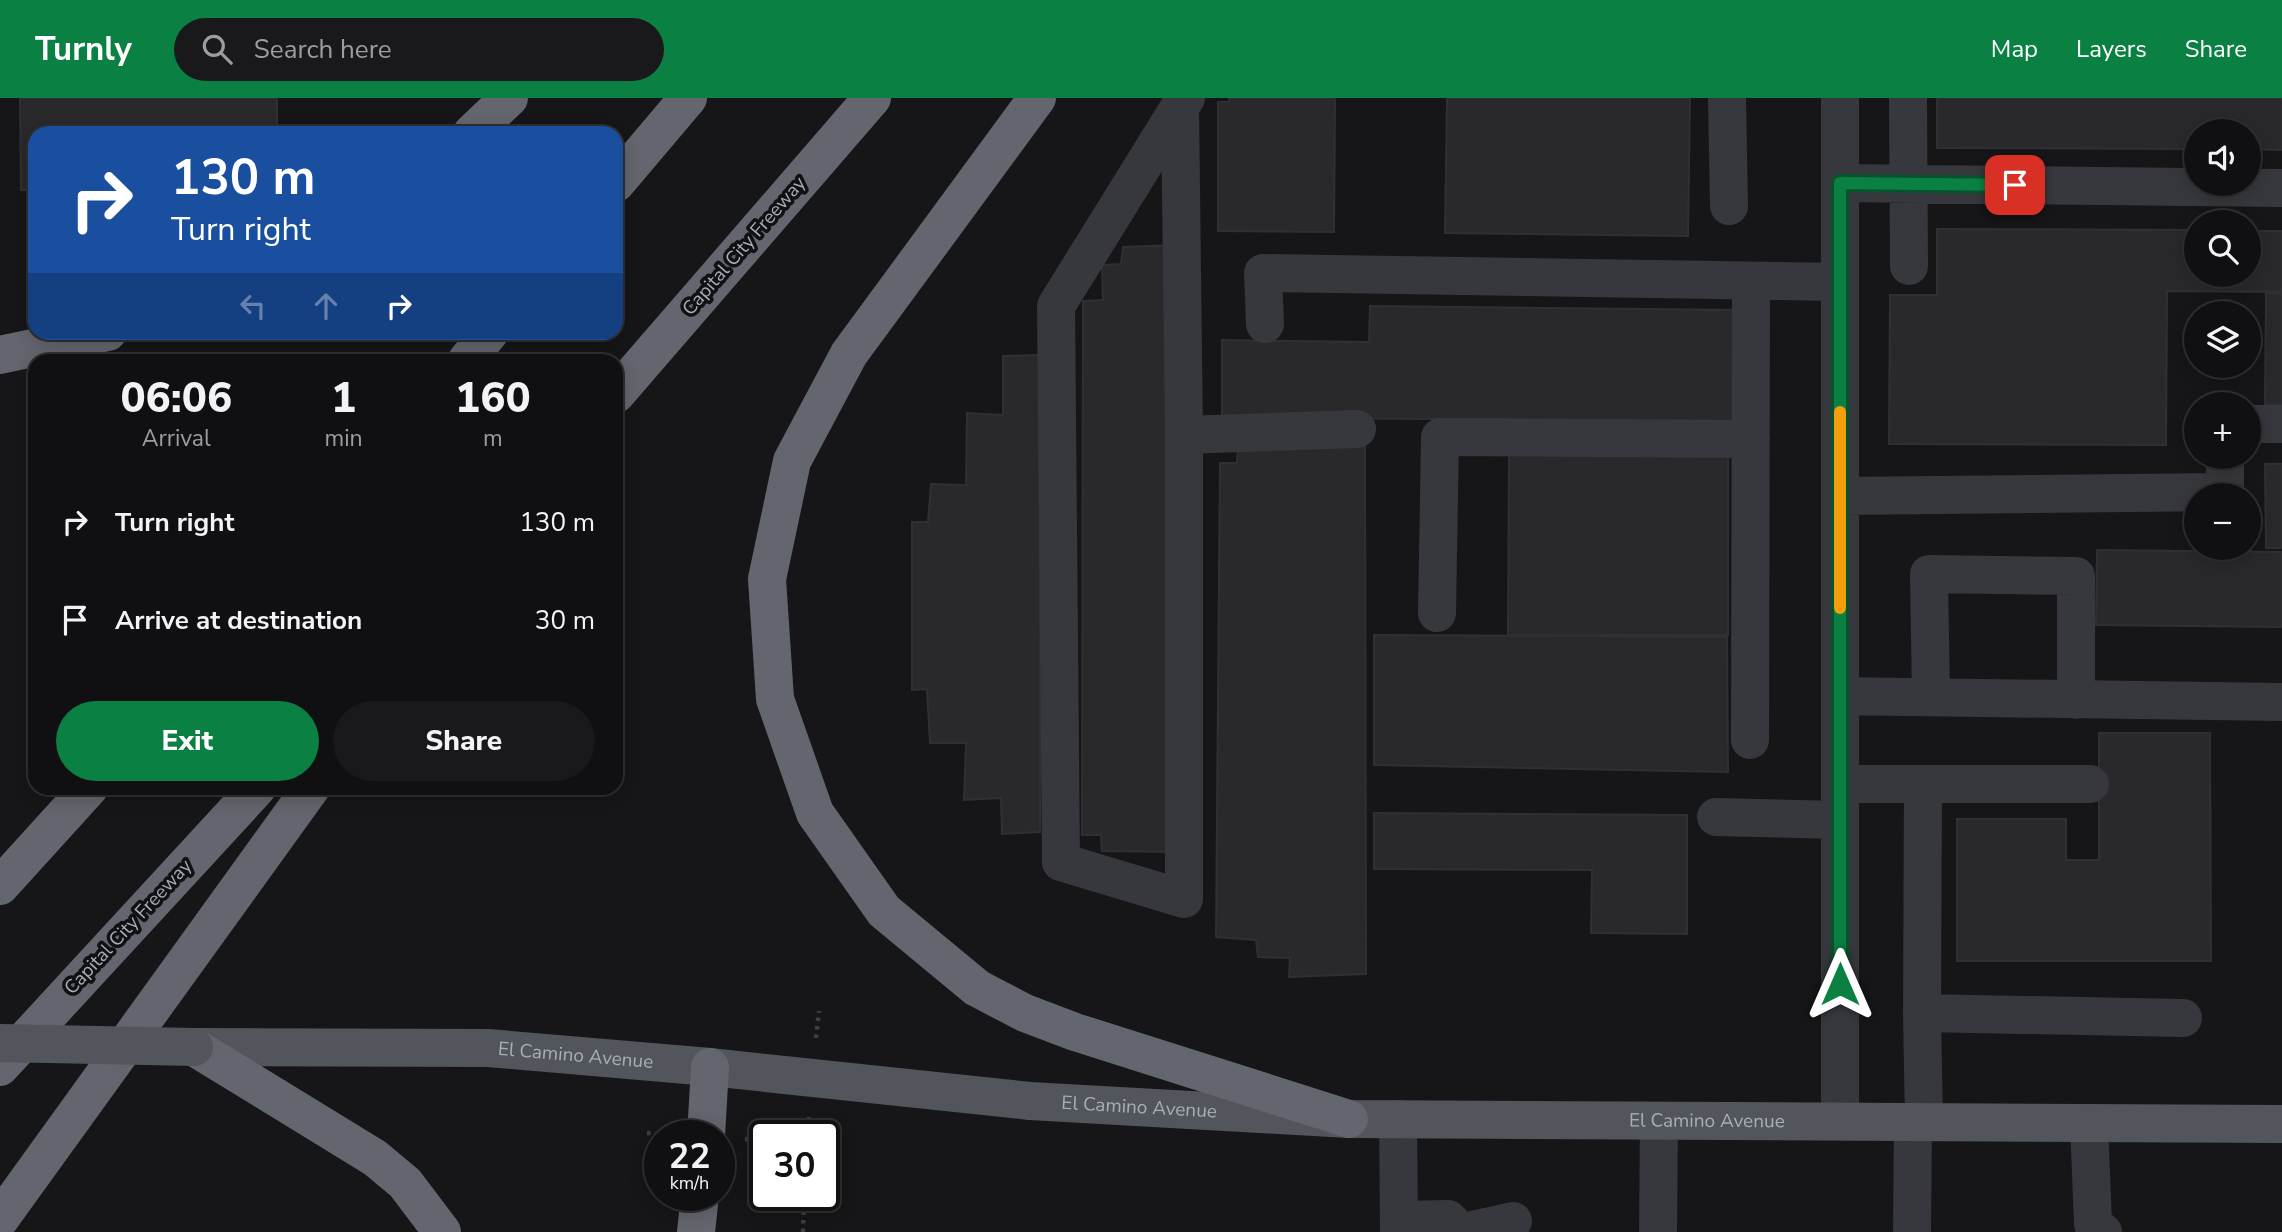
<!DOCTYPE html>
<html lang="en">
<head>
<meta charset="utf-8">
<style>
  :root { --surface:#101012; --page:#19191b; --text:#f1f3f6; --muted:#9c9d9f; --line:#303032; --accent:#0b8043 }
  body { margin:0; font-family:"Nunito Sans",sans-serif; background:var(--page); color:var(--text); height:100vh; display:flex; flex-direction:column; font-size:26px; white-space:nowrap }
  * { box-sizing:border-box; margin:0 }
  p { font-size:23px; color:var(--muted) }
  .icon { flex:none; width:38px; height:38px; fill:none; stroke:currentColor; stroke-width:2; stroke-linecap:round; stroke-linejoin:round }
  .map { position:relative; flex:1; overflow:hidden }
  .drawer { position:absolute; left:28px; top:256px; width:595px; height:441px; display:flex; flex-direction:column; background:var(--surface); border-radius:21px; box-shadow:0 4px 18px #0003,0 0 0 2px var(--line) }
  .drawer>* { flex:none }
  .top-card { position:absolute; left:28px; top:28px; width:595px; height:214px; border-radius:21px; box-shadow:0 4px 18px #0003,0 0 0 2px var(--line); background:#1a4fa0; color:#fff; overflow:hidden }
  .buttons { position:absolute; left:2184px; top:21px; display:grid; gap:14px }
  .buttons a { display:grid; place-items:center; width:77px; height:77px; border-radius:50%; background:var(--surface); box-shadow:0 4px 18px #0003,0 0 0 2px var(--line); font-size:35px }
  .speed { position:absolute; left:644px; top:1022px; display:flex; gap:14px; font-size:35px; font-weight:700; text-align:center }
  .speed>* { display:grid; place-content:center; width:91px; height:91px; border-radius:50%; background:var(--surface); box-shadow:0 4px 18px #0003,0 0 0 2px var(--line); line-height:1 }
  .speed small { font-size:18px; font-weight:400 }
  .speed .limit { border:4px solid #111; border-radius:10px; background:#fff; color:#111 }
  .pin { position:absolute; display:grid; place-items:center; width:60px; height:60px; color:#fff; margin:-30px; border-radius:14px; box-shadow:0 4px 10px #0006 }
  .me { position:absolute; width:77px; margin:-38px; rotate:0deg; stroke-linejoin:round; filter:drop-shadow(0 0 5px #0008) }
  .turn { display:flex; align-items:center; gap:24px; height:147px; padding:0 28px; font-size:32px }
  .turn .icon { width:91px; height:91px; stroke-width:2.5 }
  .turn b { display:block; font-size:49px; line-height:60px }
  .lanes { display:flex; align-items:center; height:66px; padding:0 28px; background:#0003; justify-content:center; gap:35px; direction:ltr }
  .lanes .off { opacity:.35 }
  .eta { display:flex; justify-content:space-evenly; align-items:center; height:119px; text-align:center }
  .eta b { font-size:42px; font-weight:800; line-height:49px }
  .action { display:flex; gap:14px; margin-top:auto; padding:14px 28px }
  .action a { flex:1; height:80px; border-radius:42px; background:var(--accent); color:#fff; font-size:28px; font-weight:800; line-height:80px; text-align:center }
  .action a+a { background:var(--page); color:var(--text) }
  ul { padding:0; list-style:none }
  li { display:flex; align-items:center; gap:21px; height:98px; padding:0 28px }
  li div { flex:1 }
  li b { display:block; font-size:26px }
  li em { font-style:normal }
  header { display:flex; align-items:center; gap:42px; box-sizing:border-box; height:98px; padding:0 35px; background:var(--accent); color:#fff }
  header strong { font-size:33px }
  nav { display:flex; gap:38px; margin-inline-start:auto; font-size:24px }
  .search { width:490px; height:63px; background:var(--page); display:flex; align-items:center; gap:18px; box-sizing:border-box; padding:0 24px; border-radius:38px; color:var(--muted); font-size:26px }
  .map>svg:first-child { display:block }
  .building { fill:#29292c; stroke:#303034; stroke-width:2 }
  .lines { fill:none; stroke-linecap:round; stroke-linejoin:round }
  .path { stroke:#3d3f44; stroke-width:4.5; stroke-dasharray:3.5 5; stroke-linecap:butt }
  .minor { stroke:#37383d; stroke-width:38 }
  .major { stroke:#53555c; stroke-width:38 }
  .highway { stroke:#63666e; stroke-width:38 }
  .major-bridge { stroke:#53555c; stroke-width:38 }
  .route-casing { stroke:#07532c; stroke-width:18 }
  .route { stroke:#0b8043; stroke-width:12 }
  .slow { stroke:#f59e0b; stroke-width:12 }
  .labels { text-anchor:middle; dominant-baseline:central; stroke-width:7; stroke-linejoin:round; paint-order:stroke }
  .street-label { font-size:19px; fill:#a8adb8; stroke:#111113 }
</style>
</head>
<body>
<header>
<strong>Turnly</strong>
<div class="search"><svg class="icon" aria-label="search" viewBox="0 0 24 24"><circle cx="10" cy="10" r="6"/><path d="M15 15l6 6"/></svg>Search here</div>
<nav><a>Map</a><a>Layers</a><a>Share</a></nav>
</header>
<div class="map">
<svg width="2282" height="1134" viewBox="0 0 2282 1134">
  <rect width="100%" height="100%" fill="#161618"/>
  <path class="building" d="M20 0H277V35H35V92H21Z
    M1229 0H1335L1334 134 1218 133V4H1229Z
    M1447 0H1690L1688 138 1445 135Z
    M1937 0H2282V52L2249 51V33H2196V51L1937 50Z
    M1937 131 2196 132V177H2249V133H2282V194L2167 193 2166 347 1889 346 1890 197H1937Z
    M1176 147 1174 754 1102 753 1101 737H1082L1083 203 1103 202 1102 167 1121 166 1123 149Z
    M2266 195 2282 196V307H2265Z
    M1370 208 1736 212 1735 324 1222 319V242L1369 244Z
    M1040 257V734L1002 736 1001 700 964 702 966 645H930L927 591 912 592V424H928L931 386 966 387 967 315 1003 317V258Z
    M1365 346 1366 876 1289 879 1290 860 1258 859 1256 842 1216 839 1220 365H1237L1238 348Z
    M1728 352V537H1508L1509 353Z
    M2265 366H2282V450H2266Z
    M2097 452 2282 454V529L2096 527Z
    M1374 537 1727 539 1728 674 1374 667Z
    M2099 635H2210L2211 863H1957V721H2066V762H2099Z
    M1374 715 1687 717V836L1591 835 1592 772 1374 771Z"/>
  <g class="lines">
    <path class="path" d="M816 940 819 913
      M647 1035 669 1036
      M807 1038 809 1019
      M745 1041 765 1043
      M803 1134 804 1097"/>
    <path class="minor" d="M1727 0 1729 108
      M1840 0V1023
      M1908 0 1909 168
      M1180 8 1184 337V801L1061 764 1056 208 1180 8 1186 0
      M1840 85 2282 90
      M1265 226 1263 175 1840 184
      M2249 326H2282
      M1184 337 1357 331
      M1840 398 2225 394V359
      M1437 515 1440 339 1751 341
      M1840 598 2282 604
      M1931 599 1929 476 2076 478V602
      M1750 642 1751 183
      M1840 686H2090
      M1923 686 1922 915 2183 920
      M1716 719 1840 722
      M1922 915 1924 1024
      M1398 1021 1399 1134
      M2089 1025 2093 1126 2103 1134
      M1399 1122 1448 1121 1461 1134
      M1463 1134 1513 1123
      M1658 1134 1659 1023
      M1912 1134 1913 1023"/>
    <path class="major" id="s1" d="M194 949 488 950 710 969 1030 1003 1349 1021 2282 1026"/>
    <path class="highway" d="M1037 0 849 256 792 363 767 481 775 601 815 715 884 813 977 890 1025 915 1075 934 1349 1021
      M472 35 509 0
      M616 85 688 0
      M0 257 108 234
      M467 262 490 234
      M616 296 872 0
      M0 788 89 690
      M194 949 375 1060 405 1085 442 1134
      M0 969 257 690
      M706 1038 710 969
      M0 1121 311 690
      M696 1134 700 1097"/>
    <path class="major-bridge" d="M0 945 194 949"/>
  </g>
  <g class="lines">
    <defs>
      <path id="route" d="M1840 886V85L2015 87"/>
    </defs>
    <use href="#route" class="route-casing"/>
    <use href="#route" class="route"/>
    <path class="slow" d="M1840 314V510"/>
  </g>
  <g class="labels">
    <g class="street-label">
      <text transform="translate(744 148) rotate(-49)">Capital City Freeway</text>
      <text transform="translate(128 829) rotate(-47)">Capital City Freeway</text>
      <text stroke="none"><textPath href="#s1" startOffset="382">El Camino Avenue</textPath></text>
      <text stroke="none"><textPath href="#s1" startOffset="948">El Camino Avenue</textPath></text>
      <text stroke="none"><textPath href="#s1" startOffset="1516">El Camino Avenue</textPath></text>
    </g>
  </g>
</svg>
<div class="buttons">
<a><svg class="icon" aria-label="sound" viewBox="0 0 24 24"><path d="M4 9h4l5-4v14l-5-4H4zM17 9q2 3 0 6"/></svg></a>
<a><svg class="icon" aria-label="search" viewBox="0 0 24 24"><circle cx="10" cy="10" r="6"/><path d="M15 15l6 6"/></svg></a>
<a><svg class="icon" aria-label="layers" viewBox="0 0 24 24"><path d="M12 4l9 5-9 5-9-5zM3 14l9 5 9-5"/></svg></a>
<a>+</a>
<a>−</a>
</div>
<div class="speed"><div>22<small>km/h</small></div><div class="limit">30</div></div>
<div class="pin" style="left:2015px;top:87px;background:#d93025"><svg class="icon" aria-label="arrive" viewBox="0 0 24 24"><path d="M6 21V4h12l-3 4 3 4H6"/></svg></div>
<svg class="me" style="left:1840px;top:886px" viewBox="-20 -20 40 40"><path d="M0-17L14 15 0 8-14 15z" fill="#0b8043" stroke="#fff" stroke-width="4"/></svg>
<div class="top-card">
<div class="turn"><svg class="icon" aria-label="right" viewBox="0 0 24 24"><path d="M7 20v-9h11M14 6l5 5-5 5"/></svg><div><b>130 m</b>Turn right</div></div>
<div class="lanes"><svg class="icon off" aria-label="left" viewBox="0 0 24 24"><path d="M17 20v-9H6M10 6l-5 5 5 5"/></svg><svg class="icon off" aria-label="ahead" viewBox="0 0 24 24"><path d="M12 20V5M6 11l6-6 6 6"/></svg><svg class="icon" aria-label="right" viewBox="0 0 24 24"><path d="M7 20v-9h11M14 6l5 5-5 5"/></svg></div>
</div>
<section class="drawer">
<div class="eta">
<div><b>06:06</b><p>Arrival</p></div>
<div><b>1</b><p>min</p></div>
<div><b>160</b><p>m</p></div>
</div>
<ul>
<li><svg class="icon" aria-label="right" viewBox="0 0 24 24"><path d="M7 20v-9h11M14 6l5 5-5 5"/></svg><div><b>Turn right</b></div><em>130 m</em></li>
<li><svg class="icon" aria-label="arrive" viewBox="0 0 24 24"><path d="M6 21V4h12l-3 4 3 4H6"/></svg><div><b>Arrive at destination</b></div><em>30 m</em></li>
</ul>
<div class="action"><a>Exit</a><a>Share</a></div>
</section>
</div>
</body>
</html>
